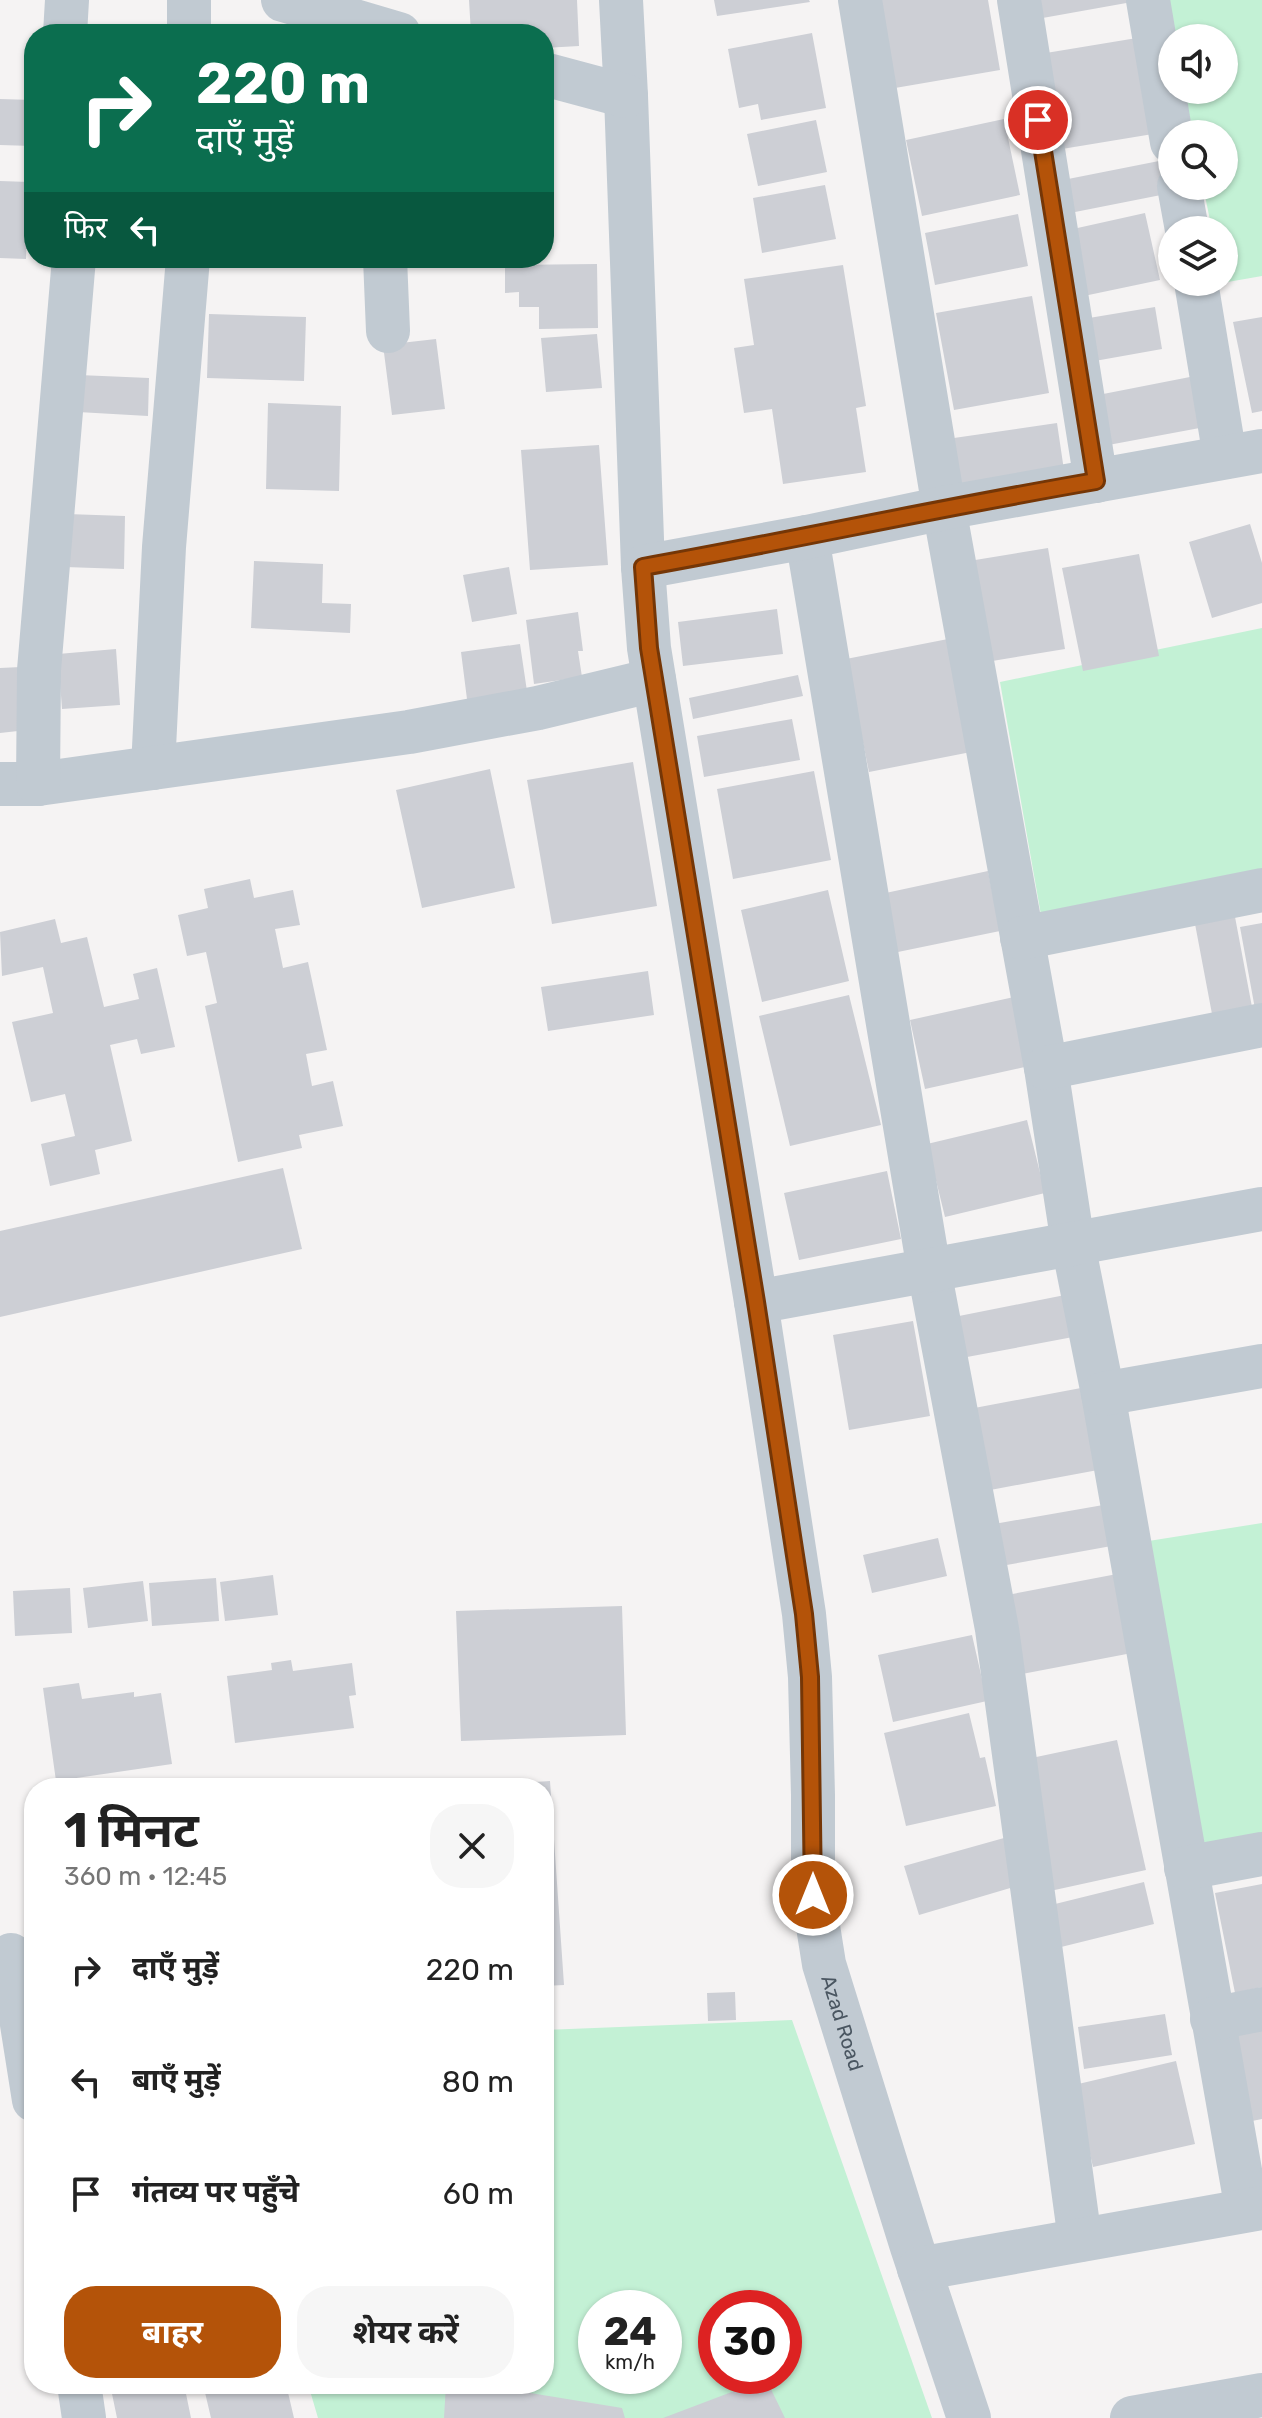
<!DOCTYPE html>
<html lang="hi">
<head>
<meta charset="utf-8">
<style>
  :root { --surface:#fff; --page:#f6f6f6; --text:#222; --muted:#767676; --accent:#b45309 }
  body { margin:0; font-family:Rubik,"Noto Sans Devanagari",sans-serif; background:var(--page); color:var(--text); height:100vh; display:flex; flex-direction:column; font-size:30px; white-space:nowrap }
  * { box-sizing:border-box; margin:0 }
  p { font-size:26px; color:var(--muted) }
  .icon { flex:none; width:44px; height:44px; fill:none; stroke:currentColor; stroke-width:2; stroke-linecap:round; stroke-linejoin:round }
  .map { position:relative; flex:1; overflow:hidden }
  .details { position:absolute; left:24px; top:1778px; width:530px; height:616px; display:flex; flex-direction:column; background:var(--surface); border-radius:32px; box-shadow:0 2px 6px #0004 }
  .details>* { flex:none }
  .top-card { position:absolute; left:24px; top:24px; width:530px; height:244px; border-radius:32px; box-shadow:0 2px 6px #0004; background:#0b6e4f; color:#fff; overflow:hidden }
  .tools { position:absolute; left:1158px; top:24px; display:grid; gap:16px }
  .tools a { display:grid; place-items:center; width:80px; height:80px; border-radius:50%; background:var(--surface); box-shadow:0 2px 6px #0004; font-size:40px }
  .speed { position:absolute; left:578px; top:2290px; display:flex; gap:16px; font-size:40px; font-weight:700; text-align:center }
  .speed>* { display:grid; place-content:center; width:104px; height:104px; border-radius:50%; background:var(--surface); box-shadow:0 2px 6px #0004; line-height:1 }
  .speed small { font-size:20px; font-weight:400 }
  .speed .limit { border:12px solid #d22; background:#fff; color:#111 }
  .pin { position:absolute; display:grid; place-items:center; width:68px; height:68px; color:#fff; margin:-34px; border:4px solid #fff; border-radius:50%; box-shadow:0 2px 8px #0007 }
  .me { position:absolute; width:88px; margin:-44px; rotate:0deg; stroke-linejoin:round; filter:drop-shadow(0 0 6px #0008) }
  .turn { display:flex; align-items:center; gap:28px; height:168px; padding:0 40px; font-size:36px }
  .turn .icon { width:104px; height:104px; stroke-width:2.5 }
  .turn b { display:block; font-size:56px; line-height:68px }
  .then { display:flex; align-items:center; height:76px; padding:0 40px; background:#0003; gap:16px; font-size:30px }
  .round { display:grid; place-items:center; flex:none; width:84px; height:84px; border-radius:32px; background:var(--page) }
  .summary { display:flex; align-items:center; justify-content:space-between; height:136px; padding:0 40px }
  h1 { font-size:48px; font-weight:700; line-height:60px }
  .action { display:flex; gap:16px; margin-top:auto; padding:16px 40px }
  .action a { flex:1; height:92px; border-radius:32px; background:var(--accent); color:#fff; font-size:32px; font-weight:700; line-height:92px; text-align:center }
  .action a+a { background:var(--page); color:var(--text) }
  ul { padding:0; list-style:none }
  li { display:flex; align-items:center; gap:24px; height:112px; padding:0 40px }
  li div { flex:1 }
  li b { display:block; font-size:30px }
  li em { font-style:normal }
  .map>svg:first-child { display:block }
  .green { fill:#c3f1d5; fill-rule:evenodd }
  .building { fill:#cdcfd5 }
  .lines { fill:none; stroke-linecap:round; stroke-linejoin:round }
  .street { stroke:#c1cad2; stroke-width:44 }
  .route-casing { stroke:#753606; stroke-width:20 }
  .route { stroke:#b45309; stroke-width:14 }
  .labels { text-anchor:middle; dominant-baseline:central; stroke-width:6; stroke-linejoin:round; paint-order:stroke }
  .street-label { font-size:20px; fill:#4a5661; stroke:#fff }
</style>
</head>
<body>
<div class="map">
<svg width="1262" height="2418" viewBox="0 0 1262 2418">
  <rect width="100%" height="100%" fill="#f5f3f3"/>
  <path class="green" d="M1166 0H1262V276L1222 283 1224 230H1212L1203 186H1224V134H1193L1184 90H1224V38H1174Z
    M1262 628V885L1044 932 1000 682Z
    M1262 1523V1840L1196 1852 1136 1543Z
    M792 2020 932 2418H318L308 2384H544V2030ZM596 2308H664V2376H596ZM716 2308H784V2376H716Z"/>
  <path class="building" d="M469 0H577L579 46 544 48V34H471Z
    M714 0H809L810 2 717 16Z
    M879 0H988L1000 70 895 88Z
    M1033 0H1132V2L1037 19Z
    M79 27 145 29V34H79Z
    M812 33 826 108 761 120 758 104 739 108 728 49Z
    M1149 36 1165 132 1062 149 1046 53Z
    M0 99 34 100 32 146 0 145Z
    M1004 119 1020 195 922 216 906 140Z
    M816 120 827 172 758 186 747 134Z
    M1159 161 1166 194 1070 213 1063 180Z
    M0 181 29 182 26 259 0 258Z
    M825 185 836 239 762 253 753 198Z
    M1145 213 1160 280 1079 297 1064 231Z
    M1018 214 1028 266 935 285 925 233Z
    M404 258H459V260L404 264Z
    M597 264 598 328 539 329V307H519V292L505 293V265Z
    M843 265 866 406 856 408 866 472 783 484 772 409 744 413 734 348 754 345 744 279Z
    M1032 296 1049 393 954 410 936 313Z
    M1155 307 1162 349 1078 364 1071 321Z
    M209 314 306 317 304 381 207 378Z
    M1262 317V411L1252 413 1233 322Z
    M597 334 602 388 546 392 541 338Z
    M436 339 445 409 392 415 383 345Z
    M79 375 149 378 148 416 78 412Z
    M1195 376 1205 427 1103 446 1093 396Z
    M268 403 341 406 339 491 266 489Z
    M1057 423 1065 477 956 493 947 439Z
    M599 445 608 565 530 570 521 450Z
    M67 514 125 516 124 569 65 567Z
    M1250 524 1262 563V603L1212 618 1189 542Z
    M1048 548 1065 649 980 663 963 562Z
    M1139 554 1159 656 1083 671 1062 568Z
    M254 561 323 564 322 603 351 604 350 633 251 628Z
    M509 567 517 614 472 622 463 575Z
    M777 609 783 654 683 666 678 622Z
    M578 612 583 651H578L582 677 534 684 526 620Z
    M948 639 971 752 869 772 846 659Z
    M520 644 528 698 468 707 461 652Z
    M116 649 120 705 62 709 58 654Z
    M21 667 27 730 0 733V668Z
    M798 675 803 696 693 719 689 698Z
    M792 719 800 760 704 777 697 736Z
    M633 762 657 906 552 924 527 780Z
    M490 769 515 888 422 908 396 790Z
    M814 771 831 860 733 879 717 789Z
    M988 871 1000 931 893 953 881 894Z
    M250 879 254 898 293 890 300 925 275 929 283 968 308 962 327 1050 306 1054 312 1086 333 1081 343 1126 299 1135 302 1148 238 1162 205 1006 217 1003 206 952 187 956 178 915 208 908 204 889Z
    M828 890 849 981 762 1002 741 910Z
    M1232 901 1252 1007 1212 1014 1192 908Z
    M55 919 61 943 87 937 104 1007 139 999 133 974 157 968 175 1047 141 1054 137 1039 110 1045 132 1141 95 1150 100 1174 50 1186 41 1144 75 1136 65 1094 31 1102 12 1022 53 1013 43 967 2 976 0 932Z
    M1262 923V1007L1255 1009 1240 927Z
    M648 971 654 1015 548 1031 541 987Z
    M849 995 881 1125 790 1146 759 1016Z
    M1014 997 1029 1066 925 1089 910 1020Z
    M1027 1120 1045 1193 945 1217 927 1144Z
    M283 1168 302 1249 0 1317V1231Z
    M887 1171 901 1239 799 1260 784 1193Z
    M1065 1295 1073 1337 967 1357 959 1316Z
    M913 1321 930 1416 849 1430 833 1335Z
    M1081 1388 1098 1470 985 1491 969 1409Z
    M1109 1504 1117 1545 1001 1566 994 1524Z
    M938 1538 947 1576 872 1593 863 1555Z
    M1117 1574 1132 1653 1022 1674 1007 1595Z
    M273 1575 278 1615 225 1621 220 1582Z
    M216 1578 219 1621 152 1626 149 1583Z
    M143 1581 148 1621 88 1628 83 1588Z
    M70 1588 72 1633 15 1636 13 1591Z
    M622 1606 626 1735 461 1741 456 1611Z
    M972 1635 987 1701 893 1722 878 1655Z
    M291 1660 293 1671 352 1663 356 1695 349 1696 354 1728 235 1743 227 1676 272 1670 271 1663Z
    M79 1683 82 1699 134 1692V1697L161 1693 172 1764 56 1781 43 1688Z
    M969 1713 980 1758 985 1757 996 1806 906 1826 884 1733Z
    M1117 1740 1146 1870 1050 1891 1022 1760Z
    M550 1781 564 1985 544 1986V1788H473L472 1786Z
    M1004 1838 1017 1886 919 1915 904 1866Z
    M1144 1882 1154 1924 1057 1948 1047 1906Z
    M1262 1884V1987L1235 1993 1215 1893Z
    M735 1992 736 2020 708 2021 707 1993Z
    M1165 2014 1172 2055 1084 2069 1078 2027Z
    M1262 2014V2119L1252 2121 1230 2021Z
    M1176 2061 1195 2144 1093 2167 1074 2085Z
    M766 2379 785 2418H663Z
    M110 2384H184L191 2418H117Z
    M203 2384H286L294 2418H211Z
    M446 2384H513L512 2390 622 2408 625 2418H444Z"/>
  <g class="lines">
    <g class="street">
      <path d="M283 0 399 34"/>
      <path id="s1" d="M621 0 626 96 643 567 649 648 756 1302 804 1614 810 1677 813 1795V1895L824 1964 912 2247 969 2418"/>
      <path d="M860 0 944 508 1046 1068 1073 1244 1103 1394 1247 2210"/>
      <path d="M1019 0 1096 481"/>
      <path d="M1148 0 1172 142"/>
      <path d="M65 34 67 0"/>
      <path d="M189 34V0"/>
      <path d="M544 74 626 96"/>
      <path d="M1179 186 1187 230"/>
      <path d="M385 258 388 331"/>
      <path d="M1196 282 1225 457"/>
      <path d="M807 537 929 1270 997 1629 1080 2240"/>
      <path d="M643 567 807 537 944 508 1262 451"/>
      <path d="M153 768 164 547 188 258"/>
      <path d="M0 784H38L409 732 538 708 654 680"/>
      <path d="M38 784 39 670 74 258"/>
      <path d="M1022 938 1262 890"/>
      <path d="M1046 1068 1262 1025"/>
      <path d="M756 1302 1262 1209"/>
      <path d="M1103 1394 1262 1366"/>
      <path d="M1186 1868 1262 1854"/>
      <path d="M11 1955 34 2100"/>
      <path d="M1212 2019 1262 2009"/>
      <path d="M919 2269 1262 2208"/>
      <path d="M79 2384 84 2418"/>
      <path d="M1132 2418 1262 2395"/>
    </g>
  </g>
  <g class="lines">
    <defs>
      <path id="route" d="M813 1895 810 1677 804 1614 756 1302 649 648 643 567C794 540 944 507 1096 481L1038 120"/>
    </defs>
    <use href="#route" class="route-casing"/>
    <use href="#route" class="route"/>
  </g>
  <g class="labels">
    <g class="street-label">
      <text stroke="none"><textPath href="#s1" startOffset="2040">Azad Road</textPath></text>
    </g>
  </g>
</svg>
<div class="tools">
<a><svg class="icon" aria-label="sound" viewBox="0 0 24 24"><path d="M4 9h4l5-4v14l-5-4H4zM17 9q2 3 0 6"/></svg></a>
<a><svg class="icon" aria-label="search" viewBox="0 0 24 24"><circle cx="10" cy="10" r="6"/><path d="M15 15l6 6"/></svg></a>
<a><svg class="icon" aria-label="layers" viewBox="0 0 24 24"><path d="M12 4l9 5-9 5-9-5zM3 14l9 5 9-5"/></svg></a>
</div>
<div class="speed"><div>24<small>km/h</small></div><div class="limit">30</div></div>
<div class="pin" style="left:1038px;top:120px;background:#d93025"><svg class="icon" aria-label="arrive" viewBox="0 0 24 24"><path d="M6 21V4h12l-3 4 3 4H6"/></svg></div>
<svg class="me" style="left:813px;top:1895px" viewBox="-20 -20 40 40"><circle r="17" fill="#b45309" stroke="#fff" stroke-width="3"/><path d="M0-11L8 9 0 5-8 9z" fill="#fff"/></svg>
<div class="top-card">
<div class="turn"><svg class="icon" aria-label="right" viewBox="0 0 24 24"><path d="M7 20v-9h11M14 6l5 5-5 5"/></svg><div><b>220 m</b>दाएँ मुड़ें</div></div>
<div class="then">फिर<svg class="icon" aria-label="left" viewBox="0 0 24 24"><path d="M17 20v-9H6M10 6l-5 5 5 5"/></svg></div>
</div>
<section class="details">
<div class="summary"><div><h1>1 मिनट</h1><p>360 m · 12:45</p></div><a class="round"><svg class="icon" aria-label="close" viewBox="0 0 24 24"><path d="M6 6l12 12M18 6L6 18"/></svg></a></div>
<ul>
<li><svg class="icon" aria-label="right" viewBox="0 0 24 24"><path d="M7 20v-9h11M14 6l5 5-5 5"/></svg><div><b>दाएँ मुड़ें</b></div><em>220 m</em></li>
<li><svg class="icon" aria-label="left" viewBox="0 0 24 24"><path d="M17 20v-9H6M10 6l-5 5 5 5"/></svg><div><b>बाएँ मुड़ें</b></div><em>80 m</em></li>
<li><svg class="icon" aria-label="arrive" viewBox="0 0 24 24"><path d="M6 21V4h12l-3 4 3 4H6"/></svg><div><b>गंतव्य पर पहुँचे</b></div><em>60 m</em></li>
</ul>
<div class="action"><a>बाहर</a><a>शेयर करें</a></div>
</section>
</div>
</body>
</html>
